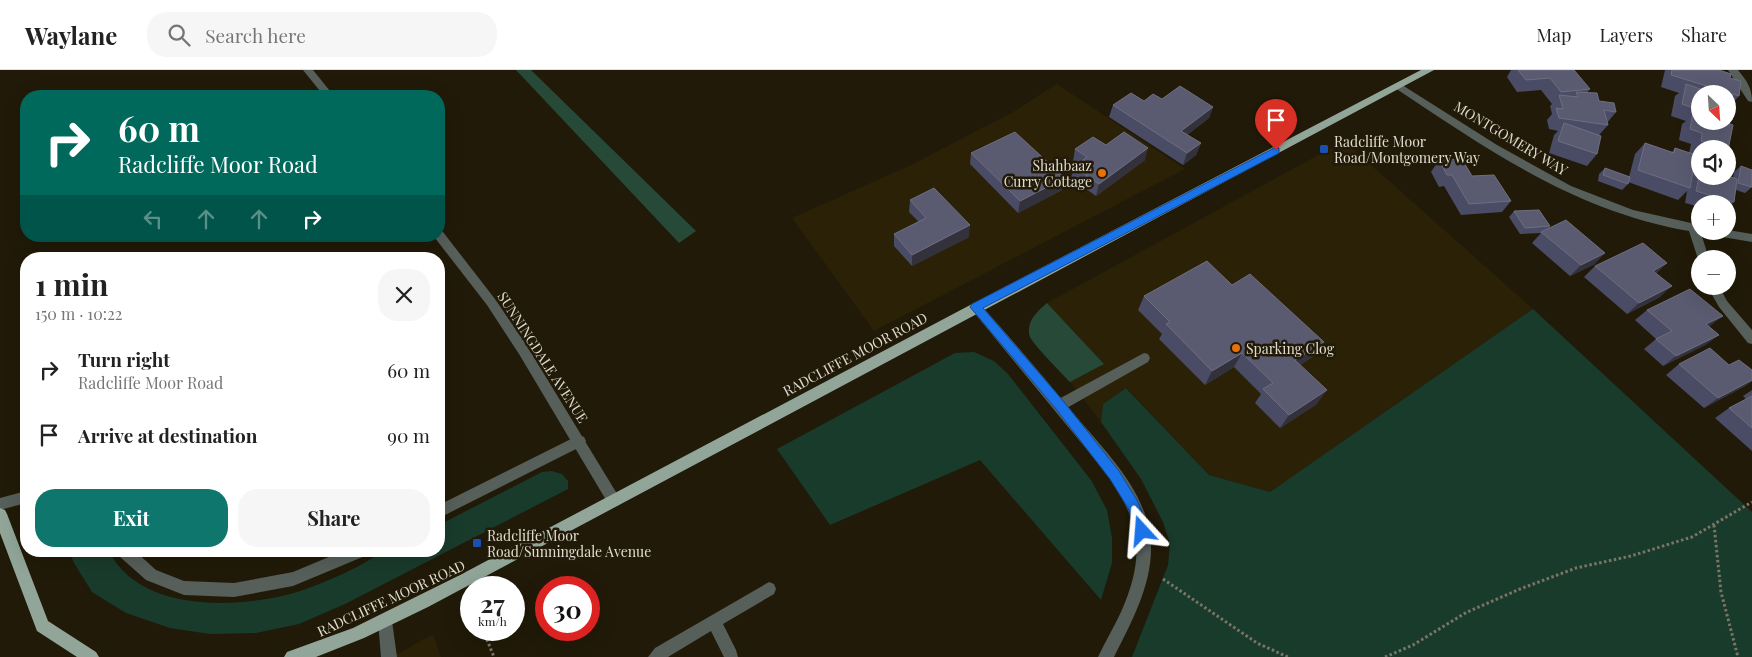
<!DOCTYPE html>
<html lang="en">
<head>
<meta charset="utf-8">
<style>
  :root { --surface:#fff; --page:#f6f6f6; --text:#222; --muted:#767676; --line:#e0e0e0; --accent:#0f766e }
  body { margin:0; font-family:"Playfair Display",serif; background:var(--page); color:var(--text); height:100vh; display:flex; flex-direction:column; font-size:19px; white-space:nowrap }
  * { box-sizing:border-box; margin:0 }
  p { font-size:16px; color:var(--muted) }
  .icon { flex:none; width:28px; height:28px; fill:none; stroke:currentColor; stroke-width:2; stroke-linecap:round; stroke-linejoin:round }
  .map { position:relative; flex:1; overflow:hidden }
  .side { position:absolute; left:20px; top:182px; width:425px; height:305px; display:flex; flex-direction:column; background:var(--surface); border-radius:20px; box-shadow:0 5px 20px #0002 }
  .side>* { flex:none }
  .hud { position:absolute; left:20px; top:20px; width:425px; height:152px; border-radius:20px; box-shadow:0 5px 20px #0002; background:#00695c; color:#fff; overflow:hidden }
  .needle { width:32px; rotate:155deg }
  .buttons { position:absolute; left:1691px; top:15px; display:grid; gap:10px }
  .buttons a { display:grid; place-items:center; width:45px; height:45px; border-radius:50%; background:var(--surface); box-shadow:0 5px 20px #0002; font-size:25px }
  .speed { position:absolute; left:460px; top:506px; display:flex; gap:10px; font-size:25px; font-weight:700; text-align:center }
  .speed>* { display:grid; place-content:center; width:65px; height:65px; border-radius:50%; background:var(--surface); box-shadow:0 5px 20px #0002; line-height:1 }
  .speed small { font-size:12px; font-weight:400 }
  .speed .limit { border:8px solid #d22; background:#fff; color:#111 }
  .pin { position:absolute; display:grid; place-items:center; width:42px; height:42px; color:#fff; margin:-51px -21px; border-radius:50% 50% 50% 0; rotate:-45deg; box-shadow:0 0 5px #0007 }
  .pin .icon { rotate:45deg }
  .me { position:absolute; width:55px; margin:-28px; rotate:341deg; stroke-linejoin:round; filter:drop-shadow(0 0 4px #0008) }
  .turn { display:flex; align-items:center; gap:18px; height:105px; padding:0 15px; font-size:22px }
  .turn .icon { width:65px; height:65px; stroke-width:2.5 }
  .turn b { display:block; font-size:35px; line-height:42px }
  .lanes { display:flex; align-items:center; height:48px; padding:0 15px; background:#0003; justify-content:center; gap:25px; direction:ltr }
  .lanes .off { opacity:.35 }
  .round { display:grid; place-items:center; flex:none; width:52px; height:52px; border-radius:20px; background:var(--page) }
  .headline { display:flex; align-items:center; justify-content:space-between; height:85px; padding:0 15px }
  h1 { font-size:30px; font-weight:700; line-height:38px }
  .cta { display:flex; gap:10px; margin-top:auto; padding:10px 15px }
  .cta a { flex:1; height:58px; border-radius:20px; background:var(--accent); color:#fff; font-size:20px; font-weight:700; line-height:58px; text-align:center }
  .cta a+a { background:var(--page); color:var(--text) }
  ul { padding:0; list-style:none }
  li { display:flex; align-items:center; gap:15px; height:65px; padding:0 15px }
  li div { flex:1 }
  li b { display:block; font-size:19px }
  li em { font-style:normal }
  header { display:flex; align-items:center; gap:30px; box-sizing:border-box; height:70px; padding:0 25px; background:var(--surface); border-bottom:1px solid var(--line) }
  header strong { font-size:24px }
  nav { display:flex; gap:28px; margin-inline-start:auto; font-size:18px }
  .search { width:350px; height:45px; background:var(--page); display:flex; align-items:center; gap:12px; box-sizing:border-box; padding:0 18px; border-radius:20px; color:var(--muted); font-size:19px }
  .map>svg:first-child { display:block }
  .built { fill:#2a2107 }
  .green { fill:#193b2c }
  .forest { fill:#264938 }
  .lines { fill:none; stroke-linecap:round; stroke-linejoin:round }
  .path { stroke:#7b7566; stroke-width:3; stroke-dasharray:2.5 2.5; stroke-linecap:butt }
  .service { fill:#565f5a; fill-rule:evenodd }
  .minor { fill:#565f5a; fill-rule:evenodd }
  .primary { fill:#91a599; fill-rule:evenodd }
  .wall { fill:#4a4b65 }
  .shaded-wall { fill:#33313b }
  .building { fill:#5a5a71; stroke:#6f6e80 }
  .route { fill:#1a73e8; stroke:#114b97 }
  .transit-dot { fill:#1a4fb4; stroke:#211a08; stroke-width:2 }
  .food-dot { fill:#e8710a; stroke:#211a08; stroke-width:2 }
  .labels { text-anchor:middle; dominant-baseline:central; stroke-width:5; stroke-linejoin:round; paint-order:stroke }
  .street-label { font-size:14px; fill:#e0dbd0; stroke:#211a08 }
  .poi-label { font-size:14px; fill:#e0dbd0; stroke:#211a08; text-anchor:start }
</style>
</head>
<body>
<header>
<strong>Waylane</strong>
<div class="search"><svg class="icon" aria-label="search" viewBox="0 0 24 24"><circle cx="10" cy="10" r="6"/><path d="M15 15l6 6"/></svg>Search here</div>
<nav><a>Map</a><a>Layers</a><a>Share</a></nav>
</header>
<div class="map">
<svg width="1752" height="587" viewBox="0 0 1752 587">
  <rect width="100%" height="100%" fill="#211a08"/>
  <path class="built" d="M1057 14 1185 99 874 261 792 148 911 95 1013 42Z
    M1344 71 1533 239 1270 422 1209 405 1127 318 1103 334 1101 352 1070 312 1104 294 1047 233Z
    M433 564 441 587H392Z"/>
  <path class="green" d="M1533 239 1752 442V587H1132L1168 495 1170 474 1163 452 1141 409 1101 352 1103 334 1126 318 1209 405 1270 422Z
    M974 282 994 291 1008 304 1091 410 1107 440 1112 468V493L1101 530 980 390 830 455 777 379 955 283Z
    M552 401 562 404 568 411V419L345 534 299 554 256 563 210 564 170 558 126 543 92 522 74 493 69 481H109C141 546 249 539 306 519 323 513 339 506 355 498 365 493 378 483 389 481 405 479 423 481 439 481V455L542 402Z"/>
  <path class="forest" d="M516 0H531L696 161 679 173Z
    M1047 233 1104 294 1070 312C1063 305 1033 274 1030 267 1025 253 1037 241 1047 233Z"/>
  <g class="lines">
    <path class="path" d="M1714 455 1721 522 1738 587
      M1163 509 1257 573 1288 587
      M483 560 494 587
      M1385 587 1413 575 1467 542 1520 519 1576 498 1631 486 1692 467 1752 432"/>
    <path class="service" d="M1144 283 1148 284 1150 288 1148 292 1065 339 1060 340 1055 339 1054 335 1055 331Z
      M579 365 584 367 586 371 584 375 439 448V435Z
      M26 421V433L0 440V428Z
      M117 481H135L156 500 184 511 234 513 293 502 343 481H367L365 486 293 516 234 527 184 525 146 510 119 486Z
      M385 544 390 546 392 551 397 587H381L378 551 380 546Z"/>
    <path class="minor" d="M303 0H313L334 26H324Z
      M1728 0H1738C1747 11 1752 18 1752 32L1748 31Z
      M1399 13 1497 75 1571 116 1633 140 1700 155V161H1704L1701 163 1709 189H1700L1699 192 1689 161C1575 141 1490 81 1395 18V14Z
      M1728 160 1752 164V172L1711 165 1705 161H1728Z
      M439 161 443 162 495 229 527 276 619 427 621 431 619 435 614 437 609 435 519 284 487 235 435 168 434 166H439Z
      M1707 216H1719L1727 231 1752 260V274L1748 273 1719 237Z
      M976 232 980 234C1012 270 1043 306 1074 344 1105 381 1150 424 1151 476 1152 515 1131 553 1114 587H1098C1105 572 1114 557 1121 542 1147 484 1140 448 1102 398L972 240 970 237 972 234Z
      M769 512 774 514 776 519 774 524 723 554 736 580 738 587H724L711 561 668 587H648L655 578Z"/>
    <path class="primary" d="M1421 0H1434L428 537 364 568 316 587H284L287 582 353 558 460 505 972 234Z
      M0 438 5 440 7 444 48 551 96 582 99 587H77L37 561 0 463Z"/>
  </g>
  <path class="wall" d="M1511 0H1574L1590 19 1587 23 1599 31 1616 42 1607 53 1608 55 1599 65 1597 84 1587 96 1549 83 1554 65 1558 61 1549 59 1547 50 1552 44 1550 36 1553 33 1552 34 1541 20 1517 22 1507 7Z
    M1665 0H1719L1730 8 1739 26 1728 38V24H1700V51H1728V38L1732 50 1729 54 1728 80V81V79H1700V86L1696 85 1694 95 1700 90V106L1733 108 1734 102 1741 96 1752 117 1745 123 1736 120 1734 132 1728 138V134H1700V137L1685 133 1687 121 1678 130 1628 112V114L1622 120 1598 111 1599 104 1605 98 1629 107 1635 84 1645 73 1672 82 1675 78 1689 83 1691 74 1679 70 1682 54 1686 51 1671 46 1675 26 1679 23 1661 17Z
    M1162 29 1213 37 1209 48 1187 65 1201 73 1196 85 1183 95 1109 47 1113 35 1144 31Z
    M1106 75 1145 90 1096 126 1071 108 1074 97 1077 94 1073 91 1075 79Z
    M971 83 1062 120 1018 143 970 94Z
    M1439 90 1472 106 1511 131 1502 142 1461 145 1444 116 1439 117 1431 102Z
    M910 130 969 167 912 196 894 176V164L919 152 909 142Z
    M1514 141 1550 156 1548 159 1595 194 1570 206 1532 173 1541 163 1520 164 1509 147Z
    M1595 196 1656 204 1660 227 1627 244 1584 207Z
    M1144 226 1324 272 1314 286 1300 295 1317 334 1280 358 1255 333 1261 324 1234 297 1205 315 1159 269 1162 264 1138 240Z
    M1647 240 1709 257 1719 265 1705 275 1663 296 1644 279 1656 269 1635 250Z
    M1679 294 1729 295 1752 300V311L1745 316 1704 338 1666 305Z
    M1752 320V381L1715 348 1729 338 1746 329 1743 326Z"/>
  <path class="shaded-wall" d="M1213 37 1209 48 1177 72 1181 61Z
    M1201 73 1196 85 1183 95 1187 83Z
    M1148 78 1145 90 1096 126 1099 114Z
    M1065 108 1062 120 1018 143 1020 131Z
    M970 155 969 167 912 196V185Z
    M1605 183 1595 194 1570 206 1581 195Z
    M1667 193 1656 204 1653 201Z
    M1672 216 1660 227 1627 244 1639 233Z
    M1723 246 1710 256 1693 265 1706 254Z
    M1719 265 1705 275 1663 296 1676 286Z
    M1324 272 1314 286 1286 304 1295 290Z
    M1242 283 1234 297 1205 315 1212 301Z
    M1752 310V311L1745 316 1704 338 1718 328Z
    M1327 320 1317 334 1280 358 1289 345Z"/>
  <path class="building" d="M1518 0H1574L1590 19 1561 22 1550 8 1526 10Z
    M1672 0H1719L1731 4 1730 8 1741 11 1739 26 1671 5Z
    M1686 14 1715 24H1700V40L1682 34Z
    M1180 16 1213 37 1181 61 1201 73 1187 83 1113 35 1131 23 1144 31 1153 24 1162 29Z
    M1576 22 1597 23 1599 31 1614 33 1616 42 1604 40 1608 55 1559 48 1556 38 1563 39 1559 25 1578 27Z
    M1728 38 1734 40 1732 50 1728 49Z
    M1693 42 1700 44V51H1721L1733 55 1728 80V79H1724L1701 71 1702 63 1690 59Z
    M1564 53 1601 66 1597 84 1558 71Z
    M1015 62 1065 108 1020 131 971 83Z
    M1124 62 1148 78 1099 114 1074 97 1087 87 1075 79 1093 67 1106 75Z
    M1645 73 1674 83 1675 78 1696 85 1690 118 1638 100Z
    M1462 89 1472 106 1494 105 1511 131 1469 134 1452 105H1447L1439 90Z
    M1741 96 1752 100V117L1738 113Z
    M1605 98 1630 107 1628 114 1603 105Z
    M1700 102V106H1728L1737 109 1734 132 1696 121Z
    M934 118 970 155 912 185 894 164 926 148 910 130Z
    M1539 140 1550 156 1525 158 1514 141Z
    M1566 150 1605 183 1581 195 1541 162Z
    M1643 173 1667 193 1653 201 1672 216 1639 233 1595 196Z
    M1207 191 1232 215 1250 204 1324 272 1295 290 1327 320 1289 345 1263 319 1273 313 1242 283 1212 301 1166 254 1170 252 1144 226Z
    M1690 219 1723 246 1706 254 1719 265 1676 286 1656 269 1672 261 1647 240Z
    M1710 278 1729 295 1739 290 1752 300V310L1718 328 1679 294Z
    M1752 326V358L1729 338Z"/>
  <path class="route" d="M1276 77 1279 78V83L983 238 1064 332 1119 401 1138 432 1149 461 1147 466 1142 467 1138 466 1128 438 1110 409 1056 339 970 237 972 234Z"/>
  <g class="transit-dot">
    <rect x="1319" y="74" width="10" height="10" rx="2.5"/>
    <rect x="472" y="468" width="10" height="10" rx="2.5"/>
  </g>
  <g class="food-dot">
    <circle cx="1102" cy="103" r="5"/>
    <circle cx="1236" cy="278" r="5"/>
  </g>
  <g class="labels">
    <g class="street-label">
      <text transform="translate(1511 68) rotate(31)">MONTGOMERY WAY</text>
      <text transform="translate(855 284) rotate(-28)">RADCLIFFE MOOR ROAD</text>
      <text transform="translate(543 287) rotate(57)">SUNNINGDALE AVENUE</text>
      <text transform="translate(391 528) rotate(-25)">RADCLIFFE MOOR ROAD</text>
    </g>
    <g class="poi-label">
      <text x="1334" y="71">Radcliffe Moor<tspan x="1334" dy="16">Road/Montgomery Way</tspan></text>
      <text x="1092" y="95" text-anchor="end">Shahbaaz<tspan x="1092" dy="16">Curry Cottage</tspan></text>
      <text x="1246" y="278">Sparking Clog</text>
      <text x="487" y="465">Radcliffe Moor<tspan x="487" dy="16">Road/Sunningdale Avenue</tspan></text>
    </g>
  </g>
</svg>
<div class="buttons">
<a><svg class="needle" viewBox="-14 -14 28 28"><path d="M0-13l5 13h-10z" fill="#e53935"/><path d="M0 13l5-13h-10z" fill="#767676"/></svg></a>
<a><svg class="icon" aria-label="sound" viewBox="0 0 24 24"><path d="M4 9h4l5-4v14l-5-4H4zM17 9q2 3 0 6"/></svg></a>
<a>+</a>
<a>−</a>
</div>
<div class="speed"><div>27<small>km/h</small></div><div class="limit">30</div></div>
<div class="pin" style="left:1276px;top:80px;background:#d93025"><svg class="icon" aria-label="arrive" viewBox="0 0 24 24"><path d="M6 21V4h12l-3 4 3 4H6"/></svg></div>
<svg class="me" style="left:1142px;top:461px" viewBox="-20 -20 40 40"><path d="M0-17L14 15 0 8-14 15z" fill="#1a73e8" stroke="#fff" stroke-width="4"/></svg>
<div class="hud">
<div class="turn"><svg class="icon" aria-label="right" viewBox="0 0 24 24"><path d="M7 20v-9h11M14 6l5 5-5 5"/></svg><div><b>60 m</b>Radcliffe Moor Road</div></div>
<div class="lanes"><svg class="icon off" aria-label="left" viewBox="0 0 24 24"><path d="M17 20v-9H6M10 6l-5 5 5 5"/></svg><svg class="icon off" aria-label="ahead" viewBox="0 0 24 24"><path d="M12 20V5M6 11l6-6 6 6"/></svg><svg class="icon off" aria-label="ahead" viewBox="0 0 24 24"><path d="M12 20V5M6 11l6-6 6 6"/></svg><svg class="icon" aria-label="right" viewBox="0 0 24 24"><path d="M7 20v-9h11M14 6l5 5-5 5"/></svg></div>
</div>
<section class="side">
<div class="headline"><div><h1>1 min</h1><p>150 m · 10:22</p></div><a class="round"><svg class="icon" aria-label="close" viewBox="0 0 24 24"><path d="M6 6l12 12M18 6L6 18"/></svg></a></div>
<ul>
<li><svg class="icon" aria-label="right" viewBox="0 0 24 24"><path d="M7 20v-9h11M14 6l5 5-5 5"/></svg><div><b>Turn right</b><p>Radcliffe Moor Road</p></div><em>60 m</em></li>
<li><svg class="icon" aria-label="arrive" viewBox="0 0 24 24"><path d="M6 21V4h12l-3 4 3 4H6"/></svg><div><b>Arrive at destination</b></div><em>90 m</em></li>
</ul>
<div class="cta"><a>Exit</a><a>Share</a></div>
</section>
</div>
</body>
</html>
